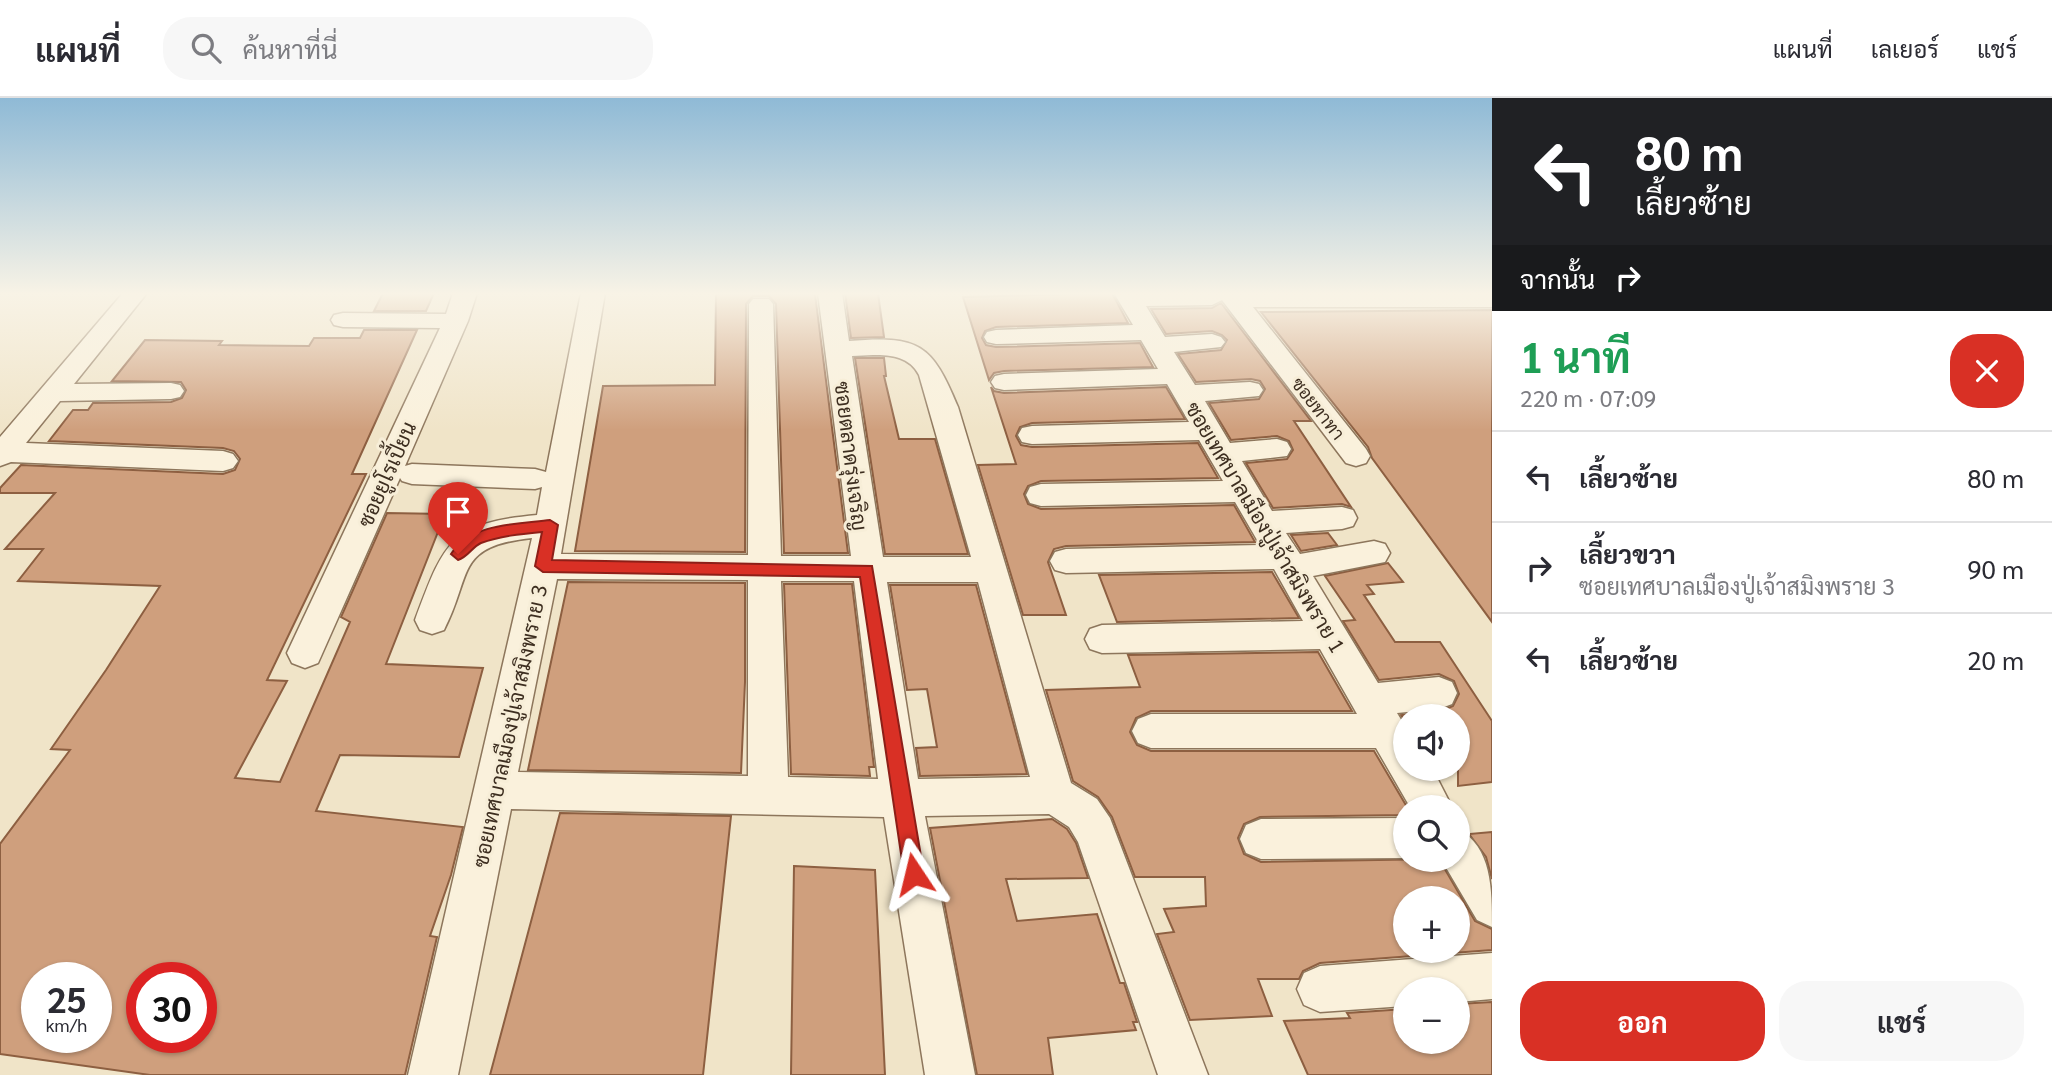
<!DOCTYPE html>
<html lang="th">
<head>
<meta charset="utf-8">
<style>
  :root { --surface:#fff; --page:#f7f7f7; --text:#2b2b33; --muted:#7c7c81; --line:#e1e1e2; --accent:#d93025 }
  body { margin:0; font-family:Georgia,Sarabun,serif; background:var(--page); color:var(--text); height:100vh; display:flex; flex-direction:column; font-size:26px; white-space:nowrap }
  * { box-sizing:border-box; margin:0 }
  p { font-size:23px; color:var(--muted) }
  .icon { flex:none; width:38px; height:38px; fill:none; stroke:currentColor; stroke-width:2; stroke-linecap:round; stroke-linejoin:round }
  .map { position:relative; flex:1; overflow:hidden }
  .sheet { display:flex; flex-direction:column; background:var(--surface); width:560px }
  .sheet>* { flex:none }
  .top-card { background:#202124; color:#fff; overflow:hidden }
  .buttons { position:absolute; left:1393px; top:606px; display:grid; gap:14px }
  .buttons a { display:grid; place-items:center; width:77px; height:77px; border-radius:50%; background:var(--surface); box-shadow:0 2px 5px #0004; font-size:35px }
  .speed { position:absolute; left:21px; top:864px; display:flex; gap:14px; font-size:35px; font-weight:700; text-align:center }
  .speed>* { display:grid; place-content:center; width:91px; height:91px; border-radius:50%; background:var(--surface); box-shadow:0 2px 5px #0004; line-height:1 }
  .speed small { font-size:18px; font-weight:400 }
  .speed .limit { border:10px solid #d22; background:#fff; color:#111 }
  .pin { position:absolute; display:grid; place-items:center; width:60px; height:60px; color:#fff; margin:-72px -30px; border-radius:50% 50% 50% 0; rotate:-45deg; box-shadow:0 0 7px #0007 }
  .pin .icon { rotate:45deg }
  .me { position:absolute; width:77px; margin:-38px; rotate:350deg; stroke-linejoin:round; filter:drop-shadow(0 0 5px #0008) }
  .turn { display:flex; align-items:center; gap:24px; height:147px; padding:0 28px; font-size:32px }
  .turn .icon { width:91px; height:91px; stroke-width:2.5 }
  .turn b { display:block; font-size:49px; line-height:60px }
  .then { display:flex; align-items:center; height:66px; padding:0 28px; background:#0003; gap:14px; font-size:26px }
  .round { display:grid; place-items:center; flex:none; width:74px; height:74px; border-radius:28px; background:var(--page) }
  .headline { display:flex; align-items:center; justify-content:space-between; height:119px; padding:0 28px }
  h1 { font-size:42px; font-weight:700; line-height:52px; color:#1e9e55 }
  .primary-button { display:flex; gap:14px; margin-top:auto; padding:14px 28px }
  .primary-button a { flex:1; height:80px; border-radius:28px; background:var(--accent); color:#fff; font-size:28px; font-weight:700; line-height:80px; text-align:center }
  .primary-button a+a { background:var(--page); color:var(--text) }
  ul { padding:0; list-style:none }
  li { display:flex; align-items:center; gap:21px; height:91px; padding:0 28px; border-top:2px solid var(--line) }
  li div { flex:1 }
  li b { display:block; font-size:26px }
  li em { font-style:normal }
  header { display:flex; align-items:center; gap:42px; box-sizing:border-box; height:98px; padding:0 35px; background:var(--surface); border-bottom:2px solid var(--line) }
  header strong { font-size:33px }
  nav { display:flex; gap:38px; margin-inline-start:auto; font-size:24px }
  .search { width:490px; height:63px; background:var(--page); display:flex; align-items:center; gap:18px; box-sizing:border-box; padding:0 24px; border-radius:28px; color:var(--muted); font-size:26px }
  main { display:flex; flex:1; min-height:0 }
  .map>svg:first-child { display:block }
  .building { fill:#cf9f7d; stroke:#8d5f41; stroke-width:2; fill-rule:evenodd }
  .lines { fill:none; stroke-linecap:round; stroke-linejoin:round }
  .minor-casing { stroke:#8d765c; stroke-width:3 }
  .minor { fill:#faf1dc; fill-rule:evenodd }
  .route { fill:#d93025; stroke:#8d1f18; stroke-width:2 }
  .labels { text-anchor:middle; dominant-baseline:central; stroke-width:6; stroke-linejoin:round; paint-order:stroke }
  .far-street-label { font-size:18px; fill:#3d2e20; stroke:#f7eed8 }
  .street-label { font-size:21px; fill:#3d2e20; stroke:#f7eed8 }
</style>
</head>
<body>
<header>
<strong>แผนที่</strong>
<div class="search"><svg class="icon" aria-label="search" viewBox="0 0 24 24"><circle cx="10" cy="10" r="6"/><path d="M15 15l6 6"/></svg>ค้นหาที่นี่</div>
<nav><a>แผนที่</a><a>เลเยอร์</a><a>แชร์</a></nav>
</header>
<main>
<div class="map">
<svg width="1492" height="977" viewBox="0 0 1492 977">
  <rect width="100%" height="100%" fill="#f0e4c8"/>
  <path class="building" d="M383 195H434L426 213H374Z
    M716 195 815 196 848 455H784L776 206 769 198H753L746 206 745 454 575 453 603 288 715 287Z
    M845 195H878L884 239 851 240Z
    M1105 195H1112L1128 225 996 229 985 233 982 240 986 247 996 249 1140 245 1153 269 1004 273 994 275 989 282 963 199Z
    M1221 205 1311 323H1294L1351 409 1342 406 1273 410 1246 365 1287 361 1293 352 1289 343 1277 338 1231 342 1209 305 1259 301 1265 291 1260 283 1251 281 1196 284 1178 256 1221 252 1227 242 1222 237 1212 233 1166 236 1151 211 1212 210Z
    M1492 212V524L1372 360 1368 349 1261 214Z
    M364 232H417L352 376H366L267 582 287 583 235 680 280 684 350 524 341 519 387 415 445 416 386 566 483 570 459 659 340 657 316 713 463 729 451 777 430 838 437 839 405 977H150L0 956V746L70 652 51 651 106 572 160 488 18 483 43 451H5L55 395H0V390L21 367 223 376 235 372 240 361 234 353 223 350 49 343 73 312H88L93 305 171 304 182 300 186 292 181 284 112 283 145 242 222 243 219 247 309 248 314 240H360ZM37 880H96V940H37ZM142 880H201V940H142Z
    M855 260H884L886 278H884L899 341H935L968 456H885Z
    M991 289 994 293 1004 295 1166 289 1185 321 1032 325 1020 329 1016 338 1021 347 1032 349 1198 345 1218 380 1041 383 1028 388 1024 396 1028 406 1041 411 1234 407 1255 444 1066 448 1054 451 1048 464 1066 517H1023L978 367 1016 366Z
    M1328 435 1337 447 1301 453 1291 437Z
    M1388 465 1403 484 1367 487 1374 496 1364 497 1395 544H1440L1492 623V684L1458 688V618H1405V623L1401 617 1439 614 1453 608 1459 596 1454 583 1439 576 1379 582 1343 523 1355 522 1325 478Z
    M1272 474 1299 520 1117 524 1099 477Z
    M568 484 745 485V584L741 675 528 672Z
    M784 486H852L874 669H869L870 678 791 676Z
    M890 487H976L1027 676 920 678 916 650 937 649 927 591 907 592Z
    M1318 554 1352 613H1151L1136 620 1130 634 1137 647 1151 653H1374L1407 709 1405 717 1260 719 1244 726 1238 740 1244 756 1261 764 1439 761 1475 823 1492 831V852L1320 865 1303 873 1299 881H1258L1272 918 1190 922 1157 836 1174 834 1164 811 1206 808 1205 779H1135L1112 719 1098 699 1073 683 1046 592 1140 589 1128 557ZM1405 800H1458V852H1405Z
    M560 715 731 718 703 977H490Z
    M1052 721 1067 731 1076 745 1088 780 1006 781 1017 823 1097 816 1120 885H1124L1137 924H1133L1136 932 1048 940 1053 977H977L930 730Z
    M1492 734V781L1486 759 1469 736Z
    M794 768 875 772 885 977H791Z
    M1492 904V977H1308L1284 923 1350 920 1347 915 1405 911V943H1458V906Z"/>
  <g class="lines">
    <defs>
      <path id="minor" d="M123 195H147L74 286 171 285 180 287 184 293 180 299 171 301 60 303 26 345 223 353 233 356 238 363 233 370 223 373 11 364 0 368V339Z
        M453 195H477L468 223 405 368 412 366 535 371 546 374 581 195H605L561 456 748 457 749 206 753 201H769L773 206 781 458H851L818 195H842L849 243C919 237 932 246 958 309L1071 685 1097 701 1110 720 1208 977H1158L1078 744 1069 729 1049 716 925 718 975 977H925L884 719 511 711 458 977H408L532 440C454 448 473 476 444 532L432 536 420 532 415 522C444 445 449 425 537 417L542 389 535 391 412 386 402 383 400 380 318 565 305 570 292 565 287 555 440 230 343 229 334 227 331 222 334 217 343 215 446 216ZM873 257C892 257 910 259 919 277L971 459H883L852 258ZM557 481 748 482V678L518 674ZM781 483H854L878 681 788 679ZM887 484H978L1030 679 918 681Z
        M1114 195H1492V209H1253L1366 351 1370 358 1366 365 1356 368 1346 365 1222 202 1212 207 1146 208 1165 239 1212 236 1221 239 1225 244 1221 249 1174 254 1195 287 1250 284 1259 286 1263 292 1259 298 1205 303 1230 345 1277 341 1287 344 1291 351 1287 358 1242 363 1272 413 1342 409 1353 412 1357 420 1353 428 1342 431 1286 435 1300 456 1374 443 1385 446 1390 455 1385 464 1313 478 1378 585 1439 579 1452 584 1457 595 1452 606 1439 611 1397 615 1405 628V670H1432L1452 709H1410L1376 650H1151L1138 645 1132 633 1138 621 1151 616H1357L1320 551 1102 555 1090 551 1085 541 1090 531 1102 527 1303 523 1274 471 1066 475 1055 472 1050 463 1055 454 1066 451 1260 447 1235 404 1041 408 1030 405 1026 397 1030 389 1041 386 1223 383 1199 342 1032 346 1022 344 1018 337 1022 330 1032 328 1189 324 1167 286 1004 292 995 290 991 284 995 278 1004 276 1158 271 1141 242 996 246 987 244 984 239 987 234 996 232 1133 227Z
        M1405 720V760L1261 761 1246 755 1240 741 1246 727 1261 721Z
        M1458 731C1492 749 1492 791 1492 829L1477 822 1441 761H1458Z
        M1492 855V901L1458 904V891H1405V908L1320 914 1304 907 1297 891 1304 875 1320 868Z"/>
    </defs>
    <use href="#minor" class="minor-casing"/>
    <use href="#minor" class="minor"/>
  </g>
  <linearGradient id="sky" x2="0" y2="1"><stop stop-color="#8fbad6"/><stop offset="0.59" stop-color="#f8f3e6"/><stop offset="1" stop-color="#f8f3e6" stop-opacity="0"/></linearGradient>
  <rect width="1492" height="332" fill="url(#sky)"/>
  <path class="route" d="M550 422 558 427 552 462 872 468 924 776 921 783 914 786 907 783 904 776 860 479 543 474 535 468 542 434C521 436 500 438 481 445 472 449 468 459 458 462L451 456C470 425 518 426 550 422Z"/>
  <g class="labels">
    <g class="far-street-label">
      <text transform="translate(1319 310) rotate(52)">ซอยทาทา</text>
    </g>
    <g class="street-label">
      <text transform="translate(852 358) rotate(83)">ซอยตลาดรุ่งเจริญ</text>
      <text transform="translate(386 376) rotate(-66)">ซอยยูโรเปี้ยน</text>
      <text transform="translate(1266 429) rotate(59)">ซอยเทศบาลเมืองปู่เจ้าสมิงพราย 1</text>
      <text transform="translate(509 628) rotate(-78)">ซอยเทศบาลเมืองปู่เจ้าสมิงพราย 3</text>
    </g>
  </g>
</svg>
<div class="buttons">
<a><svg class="icon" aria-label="sound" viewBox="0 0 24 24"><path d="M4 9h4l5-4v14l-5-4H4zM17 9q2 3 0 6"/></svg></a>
<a><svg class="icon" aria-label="search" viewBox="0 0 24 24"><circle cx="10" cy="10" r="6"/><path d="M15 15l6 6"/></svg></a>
<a>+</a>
<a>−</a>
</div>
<div class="speed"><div>25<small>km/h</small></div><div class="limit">30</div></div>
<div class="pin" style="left:458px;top:456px;background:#d93025"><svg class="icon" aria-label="arrive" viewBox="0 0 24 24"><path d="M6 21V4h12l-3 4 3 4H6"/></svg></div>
<svg class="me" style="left:914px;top:776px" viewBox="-20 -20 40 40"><path d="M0-17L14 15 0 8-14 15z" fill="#d93025" stroke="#fff" stroke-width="4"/></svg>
</div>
<section class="sheet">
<div class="top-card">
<div class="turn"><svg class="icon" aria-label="left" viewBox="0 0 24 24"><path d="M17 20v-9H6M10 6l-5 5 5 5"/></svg><div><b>80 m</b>เลี้ยวซ้าย</div></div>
<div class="then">จากนั้น<svg class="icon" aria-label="right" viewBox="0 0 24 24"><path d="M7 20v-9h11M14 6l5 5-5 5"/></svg></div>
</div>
<div class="headline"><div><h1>1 นาที</h1><p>220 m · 07:09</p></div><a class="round" style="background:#d93025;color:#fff"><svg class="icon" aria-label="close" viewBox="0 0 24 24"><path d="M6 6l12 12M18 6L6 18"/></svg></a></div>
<ul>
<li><svg class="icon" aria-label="left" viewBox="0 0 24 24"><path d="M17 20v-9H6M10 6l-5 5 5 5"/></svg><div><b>เลี้ยวซ้าย</b></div><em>80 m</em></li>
<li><svg class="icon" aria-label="right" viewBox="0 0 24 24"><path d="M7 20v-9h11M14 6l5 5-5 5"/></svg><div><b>เลี้ยวขวา</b><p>ซอยเทศบาลเมืองปู่เจ้าสมิงพราย 3</p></div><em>90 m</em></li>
<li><svg class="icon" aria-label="left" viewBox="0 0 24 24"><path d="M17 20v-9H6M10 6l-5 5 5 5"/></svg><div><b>เลี้ยวซ้าย</b></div><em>20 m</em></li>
</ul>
<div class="primary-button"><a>ออก</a><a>แชร์</a></div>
</section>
</main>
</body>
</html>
